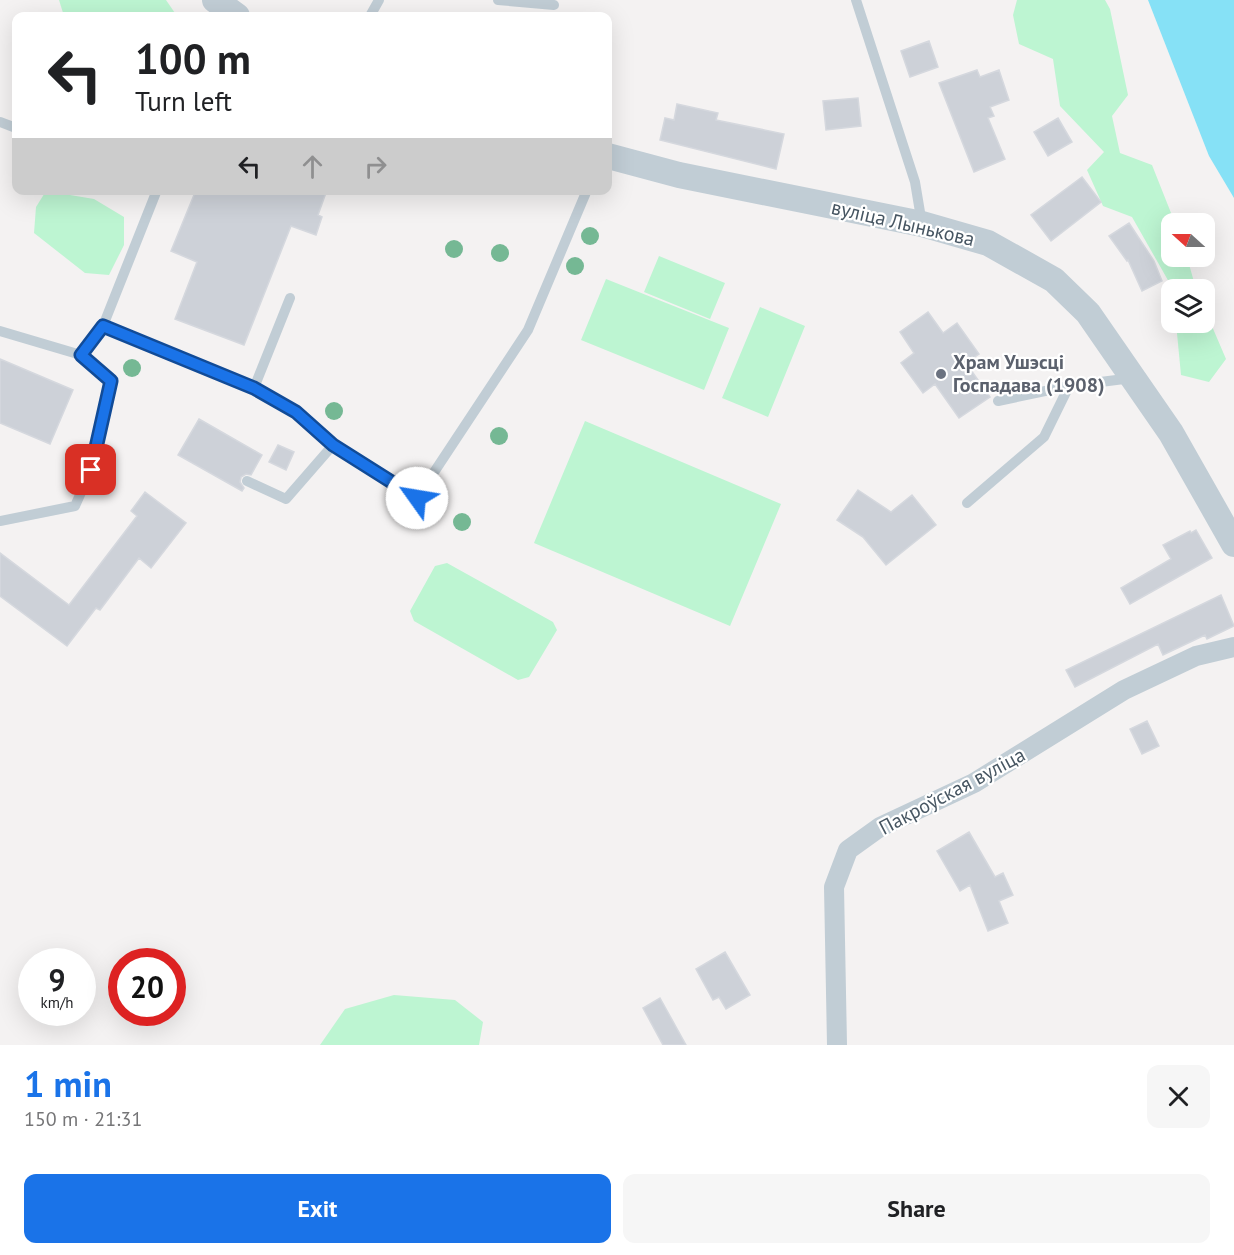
<!DOCTYPE html>
<html lang="en">
<head>
<meta charset="utf-8">
<style>
  :root { --surface:#fff; --page:#f6f6f6; --text:#202124; --muted:#757577; --accent:#1a73e8 }
  body { margin:0; font-family:"PT Sans",sans-serif; background:var(--page); color:var(--text); height:100vh; display:flex; flex-direction:column; font-size:22px; white-space:nowrap }
  * { box-sizing:border-box; margin:0 }
  p { font-size:20px; color:var(--muted) }
  .icon { flex:none; width:33px; height:33px; fill:none; stroke:currentColor; stroke-width:2; stroke-linecap:round; stroke-linejoin:round }
  .map { position:relative; height:1045px; overflow:hidden }
  .sheet { display:flex; flex-direction:column; background:var(--surface); flex:1 }
  .sheet>* { flex:none }
  .top-card { position:absolute; left:12px; top:12px; width:600px; height:183px; border-radius:12px; box-shadow:0 6px 24px #0002; background:#fff; color:var(--text); overflow:hidden }
  .needle { width:39px; rotate:291deg }
  .controls { position:absolute; left:1161px; top:213px; display:grid; gap:12px }
  .controls a { display:grid; place-items:center; width:54px; height:54px; border-radius:12px; background:var(--surface); box-shadow:0 6px 24px #0002; font-size:30px }
  .speed { position:absolute; left:18px; top:948px; display:flex; gap:12px; font-size:30px; font-weight:700; text-align:center }
  .speed>* { display:grid; place-content:center; width:78px; height:78px; border-radius:50%; background:var(--surface); box-shadow:0 6px 24px #0002; line-height:1 }
  .speed small { font-size:15px; font-weight:400 }
  .speed .limit { border:9px solid #d22; background:#fff; color:#111 }
  .pin { position:absolute; display:grid; place-items:center; width:51px; height:51px; color:#fff; margin:-26px; border-radius:12px; box-shadow:0 3px 9px #0006 }
  .me { position:absolute; width:66px; margin:-33px; rotate:302deg; stroke-linejoin:round; filter:drop-shadow(0 0 4px #0008) }
  .turn { display:flex; align-items:center; gap:21px; height:126px; padding:0 24px; font-size:27px }
  .turn .icon { width:78px; height:78px; stroke-width:2.5 }
  .turn b { display:block; font-size:42px; line-height:51px }
  .lanes { display:flex; align-items:center; height:57px; padding:0 24px; background:#0003; justify-content:center; gap:30px; direction:ltr }
  .lanes .off { opacity:.35 }
  .round { display:grid; place-items:center; flex:none; width:63px; height:63px; border-radius:12px; background:var(--page) }
  .headline { display:flex; align-items:center; justify-content:space-between; height:102px; padding:0 24px }
  h1 { font-size:36px; font-weight:800; line-height:45px; color:var(--accent) }
  .action { display:flex; gap:12px; margin-top:auto; padding:12px 24px }
  .action a { flex:1; height:69px; border-radius:12px; background:var(--accent); color:#fff; font-size:24px; font-weight:800; line-height:69px; text-align:center }
  .action a+a { background:var(--page); color:var(--text) }
  .map>svg:first-child { display:block }
  .green { fill:#bdf5d2 }
  .water { fill:#86e1f6 }
  .building { fill:#cdd1d8; stroke:#d5d8de; stroke-width:1.5 }
  .lines { fill:none; stroke-linecap:round; stroke-linejoin:round }
  .service { stroke:#c1cdd5; stroke-width:10 }
  .minor { stroke:#c1cdd5; stroke-width:20 }
  .tertiary { stroke:#c1cdd5; stroke-width:26 }
  .tree { fill:#75b894 }
  .route-casing { stroke:#114b97; stroke-width:15 }
  .route { stroke:#1a73e8; stroke-width:10 }
  .worship-dot { fill:#6b7280; stroke:#fff; stroke-width:2 }
  .labels { text-anchor:middle; dominant-baseline:central; stroke-width:4.5; stroke-linejoin:round; paint-order:stroke }
  .street-label { font-size:20px; fill:#475662; stroke:#fff }
  .worship-label { font-size:20px; font-weight:bold; fill:#5b616d; stroke:#fff; text-anchor:start }
</style>
</head>
<body>
<div class="map">
<svg width="1234" height="1045" viewBox="0 0 1234 1045">
  <rect width="100%" height="100%" fill="#f4f2f2"/>
  <path class="green" d="M59 0H166L177 16H64Z
    M1017 0H1105L1110 9 1128 95 1112 116 1120 153 1152 165 1175 223 1172 224V256L1187 257 1196 289H1173L1132 217 1103 206 1087 170 1104 152 1060 106 1053 59 1019 44 1013 15Z
    M46 191 94 199 124 217V245L109 275 85 273 34 233 36 207Z
    M659 256 725 283 710 319 644 292Z
    M606 279 729 328 704 390 581 340Z
    M760 307 805 326 768 417 722 398Z
    M1205 310 1226 359 1209 382 1181 375 1176 323 1204 322Z
    M585 421 781 504 730 626 534 543Z
    M447 563 553 622 557 630 529 677 518 680 414 621 410 611 435 566Z
    M394 995 455 1000 483 1022 479 1045H320L345 1009Z"/>
  <path class="water" d="M1148 0H1234V198L1209 156Z"/>
  <path class="building" d="M929 41 938 67 910 77 901 51Z
    M977 70 980 77 999 70 1009 100 990 107 994 116 988 118 1005 159 974 172 939 83Z
    M858 98 861 126 826 130 823 101Z
    M677 104 718 113 716 120 784 134 776 169 660 140 665 118 674 120Z
    M1058 118 1072 142 1048 156 1034 132Z
    M1082 177 1101 202 1051 241 1031 215Z
    M196 190H327L318 215 322 217 316 235 291 226 244 345 175 319 197 262 171 251Z
    M1129 223 1154 261 1162 281 1142 291 1128 260 1127 261 1109 236Z
    M928 312 943 333 957 323 979 354 966 363 990 397 959 418 935 384 923 393 901 363 914 353 900 332Z
    M0 359 73 390 50 444 0 423Z
    M199 419 262 455 251 475 246 474 241 477 240 482 244 488 242 491 178 455Z
    M278 445 294 452 286 470 269 462Z
    M858 490 891 512 912 495 936 525 886 565 863 537 837 520Z
    M145 492 186 523 151 568 139 558 100 610 96 608 67 646 0 596V553L69 605 137 516 131 511Z
    M1196 530 1212 558 1130 604 1121 588 1171 559 1163 545 1190 531 1191 533Z
    M1221 595 1234 626 1207 639 1205 635 1163 655 1158 644 1075 687 1066 670Z
    M1147 721 1159 746 1142 754 1130 729Z
    M969 832 995 877 1003 873 1013 895 999 901 1008 923 988 931 970 885 960 891 937 851Z
    M725 952 750 995 726 1009 719 997 713 1000 696 969Z
    M660 998 686 1045H663L643 1008Z"/>
  <g class="lines">
    <path class="service" d="M498 0 554 5
      M856 0 915 182 922 224
      M370 16 379 0
      M0 122 16 128
      M157 190 103 326 254 388 296 412 333 445 417 498 528 330 587 190
      M0 331 81 355 103 326
      M254 388 290 298
      M998 401 1069 386 1132 378
      M247 481 286 499 333 445
      M967 503 1044 437 1069 386
      M0 521 75 506 91 470 111 381 81 355"/>
    <path class="minor" d="M837 1045 834 887 848 850 880 827 974 783 1124 690 1196 656 1234 647"/>
    <path class="tertiary" d="M215 0 237 16
      M608 156 679 175 922 224 988 243 1054 280 1088 313 1171 433 1234 544"/>
  </g>
  <g class="tree">
    <circle cx="590" cy="236" r="9"/>
    <circle cx="454" cy="249" r="9"/>
    <circle cx="500" cy="253" r="9"/>
    <circle cx="575" cy="266" r="9"/>
    <circle cx="132" cy="368" r="9"/>
    <circle cx="334" cy="411" r="9"/>
    <circle cx="499" cy="436" r="9"/>
    <circle cx="462" cy="522" r="9"/>
  </g>
  <g class="lines">
    <defs>
      <path id="route" d="M91 470 111 381 81 355 103 326 254 388 296 412 333 445 417 498"/>
    </defs>
    <use href="#route" class="route-casing"/>
    <use href="#route" class="route"/>
  </g>
  <circle class="worship-dot" cx="941" cy="374" r="6"/>
  <g class="labels">
    <g class="street-label">
      <text transform="translate(903 223) rotate(13)">вуліца Лынькова</text>
      <text transform="translate(952 791) rotate(-28)">Пакроўская вуліца</text>
    </g>
    <g class="worship-label">
      <text x="953" y="362">Храм Ушэсці<tspan x="953" dy="23">Госпадава (1908)</tspan></text>
    </g>
  </g>
</svg>
<div class="controls">
<a><svg class="needle" viewBox="-14 -14 28 28"><path d="M0-13l5 13h-10z" fill="#e53935"/><path d="M0 13l5-13h-10z" fill="#757577"/></svg></a>
<a><svg class="icon" aria-label="layers" viewBox="0 0 24 24"><path d="M12 4l9 5-9 5-9-5zM3 14l9 5 9-5"/></svg></a>
</div>
<div class="speed"><div>9<small>km/h</small></div><div class="limit">20</div></div>
<div class="pin" style="left:91px;top:470px;background:#d93025"><svg class="icon" aria-label="arrive" viewBox="0 0 24 24"><path d="M6 21V4h12l-3 4 3 4H6"/></svg></div>
<svg class="me" style="left:417px;top:498px" viewBox="-20 -20 40 40"><circle r="19" fill="#fff"/><path d="M0-13L10 11 0 6-10 11z" fill="#1a73e8"/></svg>
<div class="top-card">
<div class="turn"><svg class="icon" aria-label="left" viewBox="0 0 24 24"><path d="M17 20v-9H6M10 6l-5 5 5 5"/></svg><div><b>100 m</b>Turn left</div></div>
<div class="lanes"><svg class="icon" aria-label="left" viewBox="0 0 24 24"><path d="M17 20v-9H6M10 6l-5 5 5 5"/></svg><svg class="icon off" aria-label="ahead" viewBox="0 0 24 24"><path d="M12 20V5M6 11l6-6 6 6"/></svg><svg class="icon off" aria-label="right" viewBox="0 0 24 24"><path d="M7 20v-9h11M14 6l5 5-5 5"/></svg></div>
</div>
</div>
<section class="sheet">
<div class="headline"><div><h1>1 min</h1><p>150 m · 21:31</p></div><a class="round"><svg class="icon" aria-label="close" viewBox="0 0 24 24"><path d="M6 6l12 12M18 6L6 18"/></svg></a></div>
<div class="action"><a>Exit</a><a>Share</a></div>
</section>
</body>
</html>
